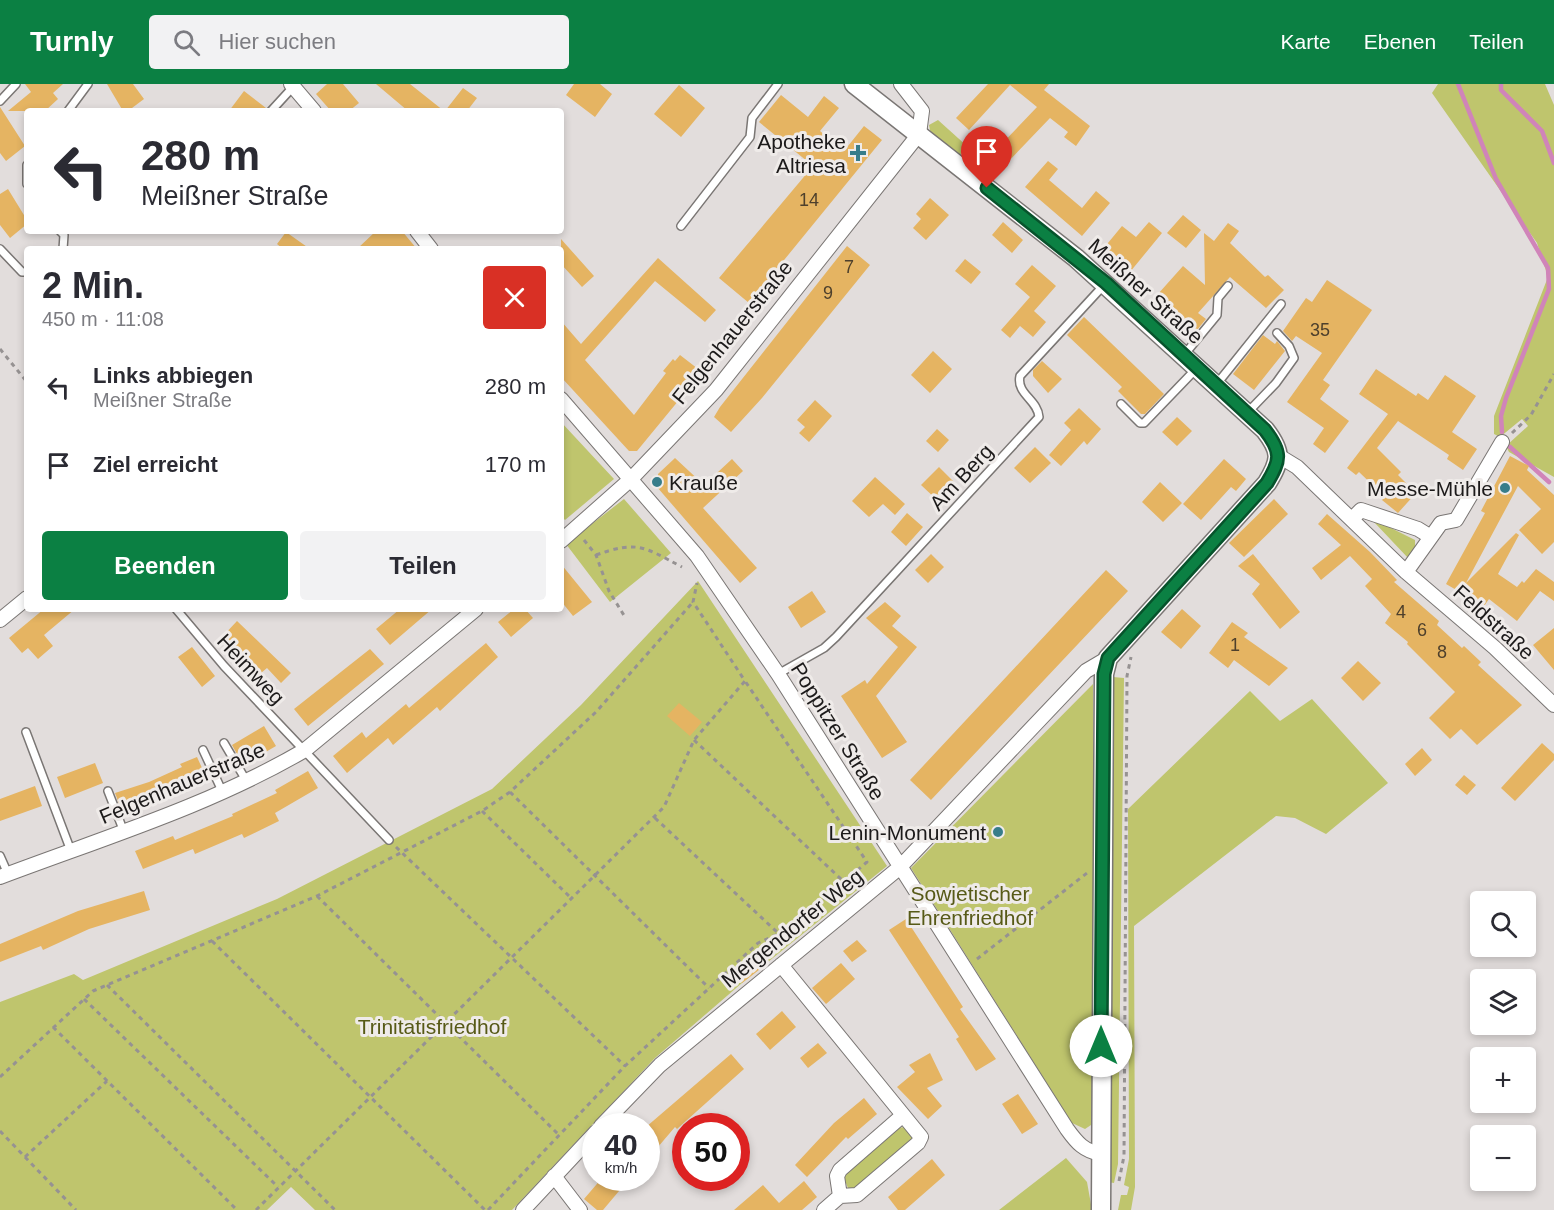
<!DOCTYPE html>
<html lang="de">
<head>
<meta charset="utf-8">
<style>
  :root { --surface:#fff; --page:#f2f2f3; --text:#2b2b33; --muted:#7c7c81; --accent:#0b8043 }
  body { margin:0; font-family:Helvetica,sans-serif; background:var(--page); color:var(--text); height:100vh; display:flex; flex-direction:column; font-size:22px; white-space:nowrap }
  * { box-sizing:border-box; margin:0 }
  p { font-size:20px; color:var(--muted) }
  .icon { flex:none; width:33px; height:33px; fill:none; stroke:currentColor; stroke-width:2; stroke-linecap:round; stroke-linejoin:round }
  .map { position:relative; flex:1; overflow:hidden }
  .details { position:absolute; left:24px; top:162px; width:540px; height:366px; display:flex; flex-direction:column; background:var(--surface); border-radius:6px; box-shadow:0 3px 9px #0003 }
  .details>* { flex:none }
  .hud { position:absolute; left:24px; top:24px; width:540px; height:126px; border-radius:6px; box-shadow:0 3px 9px #0003; background:#fff; color:var(--text); overflow:hidden }
  .tools { position:absolute; left:1470px; top:807px; display:grid; gap:12px }
  .tools a { display:grid; place-items:center; width:66px; height:66px; border-radius:6px; background:var(--surface); box-shadow:0 3px 9px #0003; font-size:30px }
  .speed { position:absolute; left:582px; top:1029px; display:flex; gap:12px; font-size:30px; font-weight:700; text-align:center }
  .speed>* { display:grid; place-content:center; width:78px; height:78px; border-radius:50%; background:var(--surface); box-shadow:0 3px 9px #0003; line-height:1 }
  .speed small { font-size:15px; font-weight:400 }
  .speed .limit { border:9px solid #d22; background:#fff; color:#111 }
  .pin { position:absolute; display:grid; place-items:center; width:51px; height:51px; color:#fff; margin:-62px -26px; border-radius:50% 50% 50% 0; rotate:-45deg; box-shadow:0 0 6px #0007 }
  .pin .icon { rotate:45deg }
  .me { position:absolute; width:66px; margin:-33px; rotate:0deg; stroke-linejoin:round; filter:drop-shadow(0 0 4px #0008) }
  .turn { display:flex; align-items:center; gap:21px; height:126px; padding:0 18px; font-size:27px }
  .turn .icon { width:78px; height:78px; stroke-width:2.5 }
  .turn b { display:block; font-size:42px; line-height:51px }
  .round { display:grid; place-items:center; flex:none; width:63px; height:63px; border-radius:6px; background:var(--page) }
  .summary { display:flex; align-items:center; justify-content:space-between; height:102px; padding:0 18px }
  h1 { font-size:36px; font-weight:700; line-height:45px }
  .cta { display:flex; gap:12px; margin-top:auto; padding:12px 18px }
  .cta a { flex:1; height:69px; border-radius:6px; background:var(--accent); color:#fff; font-size:24px; font-weight:700; line-height:69px; text-align:center }
  .cta a+a { background:var(--page); color:var(--text) }
  ul { padding:0; list-style:none }
  li { display:flex; align-items:center; gap:18px; height:78px; padding:0 18px }
  li div { flex:1 }
  li b { display:block; font-size:22px }
  li em { font-style:normal }
  header { display:flex; align-items:center; gap:36px; box-sizing:border-box; height:84px; padding:0 30px; background:var(--accent); color:#fff }
  header strong { font-size:28px }
  nav { display:flex; gap:33px; margin-inline-start:auto; font-size:21px }
  .search { width:420px; height:54px; background:var(--page); display:flex; align-items:center; gap:15px; box-sizing:border-box; padding:0 21px; border-radius:6px; color:var(--muted); font-size:22px }
  .map>svg:first-child { display:block }
  .green { fill:#bfc56d }
  .lines { fill:none; stroke-linecap:round; stroke-linejoin:round }
  .stream { stroke:#d084b9; stroke-width:4.5 }
  .building { fill:#e5b462 }
  .service-casing { stroke:#7a7674; stroke-width:10 }
  .minor-casing { stroke:#7a7674; stroke-width:16 }
  .secondary-casing { stroke:#7a7674; stroke-width:21 }
  .path { stroke:#969292; stroke-width:3; stroke-dasharray:4.5 4.5; stroke-linecap:butt }
  .service { stroke:#fff; stroke-width:7 }
  .minor { stroke:#fff; stroke-width:14 }
  .secondary { stroke:#fff; stroke-width:18 }
  .route-casing { stroke:#07532c; stroke-width:15 }
  .route { stroke:#0b8043; stroke-width:10 }
  .poi-dot { fill:#377d8a; stroke:#efebe9; stroke-width:2 }
  .labels { text-anchor:middle; dominant-baseline:central; stroke-width:6; stroke-linejoin:round; paint-order:stroke }
  .number-label { font-size:18px; fill:#4e402c }
  .poi-label { font-size:21px; fill:#1c1a1a; stroke:#efebe9; text-anchor:end }
  .street-label { font-size:21px; fill:#1c1a1a; stroke:#efebe9 }
  .park-label { font-size:21px; fill:#575a17; stroke:#efebe9 }
</style>
</head>
<body>
<header>
<strong>Turnly</strong>
<div class="search"><svg class="icon" aria-label="search" viewBox="0 0 24 24"><circle cx="10" cy="10" r="6"/><path d="M15 15l6 6"/></svg>Hier suchen</div>
<nav><a>Karte</a><a>Ebenen</a><a>Teilen</a></nav>
</header>
<div class="map">
<svg width="1554" height="1126" viewBox="0 0 1554 1126">
  <rect width="100%" height="100%" fill="#e2dddc"/>
  <path class="green" d="M1438 0H1545L1554 21V393L1509 368 1506 362 1528 342 1522 335 1500 353 1494 350V332L1548 193 1537 159 1432 9Z
    M938 36 968 63 959 72 931 51 929 41Z
    M561 338 614 395 565 436 561 432Z
    M624 415 671 469 610 518 566 460Z
    M1374 438H1379L1415 456V467L1409 475Z
    M698 497 887 782 742 899 655 974 512 1126H315L291 1103 267 1126H0V918L74 890 83 896 277 815 492 705 581 621Z
    M1113 593 1124 594 1118 1080 1114 1099 1108 1098Z
    M1093 600 1094 1039 1085 1045 1072 1039 911 784Z
    M1250 607 1280 637 1312 615 1388 699 1326 750 1295 734 1276 732 1134 842 1135 1103 1131 1126H1118L1121 1111H1127L1129 1103 1124 1101 1129 1075 1128 725Z
    M904 1043 914 1055 857 1105 848 1104 843 1092 899 1044Z
    M1066 1074 1087 1098 1092 1126H999Z"/>
  <g class="lines">
    <path class="stream" d="M1458 0 1496 95 1548 184 1549 205 1506 314 1501 332 1502 348
      M1501 0V6L1542 47 1554 79
      M1510 363 1549 398"/>
  </g>
  <path class="building" d="M25 0H63L53 9 58 15 45 27H8L31 8Z
    M107 0H133L144 15 128 27H123Z
    M327 0H343L359 19 349 27H331L316 10Z
    M376 0H410L444 27H408Z
    M574 0H600L612 10 595 33 566 11Z
    M988 0H1049L1044 6 1090 42 1076 62 1064 53 1068 48 1050 34 1006 80 994 68 1037 23 1010 1 969 46 956 34Z
    M679 1 705 24 681 53 654 30Z
    M463 4 477 14 467 27H445Z
    M244 7 266 24 265 27H229Z
    M781 11 808 33 824 12 839 24 820 47 844 67 864 42 882 56 749 219 719 194 813 82 759 38Z
    M0 23 25 62 6 77 0 69Z
    M1048 77 1058 85 1049 96 1082 124 1096 107 1110 119 1082 152 1025 103Z
    M8 105 27 136V140L10 154 0 141V110Z
    M930 114 949 131 926 156 913 144 921 135 916 130Z
    M1183 131 1201 146 1186 164 1167 149Z
    M1003 138 1023 156 1012 169 992 151Z
    M1149 138 1162 149 1130 188 1103 165 1122 142 1136 153Z
    M1228 139 1239 147 1230 159 1265 193 1268 191 1284 206 1266 224 1230 193 1198 229 1206 235 1193 251 1170 233 1176 226 1158 210 1183 182 1205 201 1204 149 1214 157Z
    M376 147H402L417 165H357Z
    M286 148 310 165H283L277 160Z
    M561 155 594 192 582 203 561 180Z
    M847 162 870 181 762 314 731 348 714 333 720 323Z
    M658 174 716 226 705 238 655 197 585 276 634 331 666 289 663 287 673 275 675 277 680 271 702 288 637 367H629L561 293V237L581 260Z
    M965 175 981 188 971 200 955 187Z
    M1032 181 1056 202 1034 227 1046 238 1033 253 1020 242 1010 254 1001 246 1030 213 1015 200Z
    M1327 196 1372 226 1323 296 1330 301 1320 315 1349 337 1325 369 1313 360 1324 344 1287 318 1322 269 1296 252 1292 257 1283 247 1306 214 1312 218Z
    M1084 233 1164 310 1145 330H1141L1118 307 1122 303 1067 251Z
    M1263 251 1275 260 1277 257 1285 267 1254 306 1233 290Z
    M933 267 952 285 930 309 911 291Z
    M1042 277 1062 295 1048 309 1033 292V286Z
    M1376 285 1416 312 1418 309 1428 316 1445 291 1476 312 1452 348 1477 365 1463 386 1447 375 1449 371 1398 337 1377 364 1401 388 1398 391 1416 409 1398 429 1382 416 1385 413 1359 388 1356 391 1347 384 1388 330 1359 310Z
    M815 316 832 332 809 358 799 349 805 343 797 336Z
    M1079 324 1101 345 1087 361 1084 357 1061 382 1049 371 1071 346 1064 339Z
    M1177 333 1192 347 1177 362 1162 348Z
    M937 345 949 356 938 368 926 357Z
    M1035 363 1051 379 1030 399 1014 384Z
    M1510 372 1529 382 1527 386 1554 411V458L1542 470 1519 446 1541 425 1518 402 1466 499 1516 449 1519 451 1498 490 1517 503 1522 497 1524 499 1536 485 1554 498V517L1540 507 1517 537 1489 515 1482 525 1470 517 1472 515 1446 500 1485 429 1481 427Z
    M675 374 704 401 732 375 743 387 703 424 757 484 740 499 657 403 658 390Z
    M1224 375 1246 395 1236 407 1231 403 1201 436 1183 420Z
    M939 383 954 398 937 416 921 401Z
    M875 393 905 420 895 431 883 420 869 433 852 417Z
    M1160 398 1182 419 1163 438 1142 418Z
    M1274 415 1288 430 1244 473 1229 459Z
    M907 429 923 443 906 462 891 448Z
    M1327 430 1370 468 1397 496 1394 498 1439 537 1437 541 1462 564 1464 562 1481 578 1478 581 1522 621 1477 661 1461 645 1450 655 1429 634 1455 608 1407 560 1408 558 1385 539 1391 530 1365 502 1372 495 1350 472 1321 496 1312 484 1341 461 1318 440Z
    M931 470 944 483 928 499 915 486Z
    M1253 470 1300 528 1280 545 1252 510 1260 500 1238 482Z
    M561 480 592 518 573 532 561 517Z
    M1106 486 1128 507 931 716 910 696Z
    M812 507 826 528 801 544 788 523Z
    M885 518 901 532 892 542 917 563 876 612 907 658 882 674 841 612 865 596 867 600 898 563 866 534Z
    M44 525H75L44 551 53 562 38 575 28 564 22 569 9 554Z
    M400 525H432L390 561 376 545Z
    M514 525H525L533 534 511 553 498 538Z
    M1182 525 1201 542 1181 565 1161 548Z
    M237 537 291 589 281 599 267 584 261 589 223 552Z
    M1232 538 1248 549 1244 553 1288 584 1269 602 1234 576 1228 584 1209 569Z
    M1554 544V586L1533 561Z
    M486 559 498 573 440 627 437 623 393 661 388 654 347 689 333 672 362 648 366 654 406 620 409 624Z
    M192 563 215 592 202 603 178 573Z
    M370 565 384 580 308 642 294 625Z
    M1358 577 1381 599 1363 617 1341 594Z
    M679 619 702 638 690 652 667 632Z
    M264 642 276 662 243 681 232 661Z
    M1542 659 1554 670V676L1515 717 1501 704Z
    M1422 664 1432 676 1415 692 1405 680Z
    M197 673 207 695 123 730 115 709 149 698 182 683 180 680Z
    M95 679 103 699 65 714 57 693Z
    M308 687 318 704 275 729 279 737 244 754 242 750 195 770 193 765 143 785 135 767 173 752 175 756 233 732 232 730 277 709 275 706Z
    M1464 691 1476 701 1467 711 1455 701Z
    M35 702 42 722 0 737V715Z
    M144 807 150 826 89 845 43 866 41 862 0 878V860L78 827Z
    M906 835 963 923 960 925 996 975 976 987 956 955 959 953 889 846Z
    M857 856 867 867 852 878 843 867Z
    M756 871 764 882 742 899 733 889Z
    M841 879 855 895 826 920 812 904Z
    M782 927 796 943 770 966 756 950Z
    M818 959 827 969 808 984 800 974Z
    M930 969 943 996 927 1004 942 1022 928 1035 897 1003 915 988 909 981Z
    M731 970 744 985 677 1045 675 1043 646 1077V1043Z
    M1018 1010 1038 1040 1022 1050 1002 1020Z
    M864 1014 877 1030 848 1055 846 1053 807 1093 795 1081 834 1039Z
    M932 1075 945 1091 905 1126H898L888 1113Z
    M602 1094H630L603 1126H597L584 1115Z
    M804 1097 817 1113 802 1126H734L763 1101 779 1119Z"/>
  <g class="lines">
    <defs>
      <path id="service" d="M0 17 16 0
        M68 27 88 0
        M271 27 293 3
        M27 81V100
        M681 142 750 53 752 34 778 0
        M60 147 64 151 63 165
        M0 165 22 188H27
        M1184 271 1217 231 1218 214 1228 202
        M1216 301 1281 220
        M1121 320 1140 339H1144L1196 285
        M1247 329 1276 299 1294 274 1289 262 1277 249
        M176 525 224 582 389 756
        M778 590 824 564 836 553 1039 333C1038 316 1016 310 1020 292L1104 201
        M26 648 71 767
        M224 659 247 698
        M203 666 223 709
        M108 707 124 748
        M0 772 8 790"/>
      <path id="minor" d="M291 0 314 27
        M417 147 431 165
        M561 315 697 472 778 590 1067 1045C1077 1059 1084 1067 1101 1070
        M1279 372 1297 383 1406 488 1495 564 1554 621
        M1352 435 1361 426 1418 445 1431 453 1441 439 1456 436 1502 358
        M561 457 631 395 716 306 919 50 922 27 901 0
        M1406 488 1431 453
        M0 536 27 514
        M0 793C103 754 209 722 305 666L476 525
        M781 881 921 1053 918 1059 857 1111 840 1112 837 1092 840 1086 902 1032
        M601 1042 660 981 899 784 1086 587 1108 574
        M554 1092 580 1126
        M523 1126 596 1048
        M824 1126 840 1112"/>
      <path id="secondary" d="M854 0 1076 174 1265 346C1282 368 1281 376 1267 399L1108 574 1104 590 1101 1126"/>
    </defs>
    <use href="#service" class="service-casing"/>
    <use href="#minor" class="minor-casing"/>
    <use href="#secondary" class="secondary-casing"/>
    <path class="path" d="M0 265 27 298
      M1512 349 1531 331 1554 290
      M584 456 596 471 609 507 625 533
      M596 471C638 456 644 463 682 483
      M694 656 843 797
      M510 708 709 904
      M482 727 571 814
      M655 734 778 849
      M396 763 625 982
      M317 812 559 1051
      M212 857 485 1126
      M977 875 1087 789
      M107 901 335 1126
      M84 915 278 1103
      M53 943 237 1126
      M0 993 93 907 317 812 482 727 510 708 596 628 693 518
      M0 1047 76 1126
      M25 1073 107 997
      M1119 1097 1124 1072 1127 592 1131 573
      M256 1126 664 723 694 656 745 597 693 518 697 499
      M488 1126 625 982 758 859 787 846 867 778 745 597"/>
    <use href="#service" class="service"/>
    <use href="#minor" class="minor"/>
    <use href="#secondary" class="secondary"/>
  </g>
  <g class="lines">
    <defs>
      <path id="route" d="M987 104 1106 199 1265 346C1282 368 1281 376 1267 399L1108 574 1104 590 1101 962"/>
    </defs>
    <use href="#route" class="route-casing"/>
    <use href="#route" class="route"/>
  </g>
  <g class="poi-dot">
    <path d="M855 60h6v6h6v6h-6v6h-6v-6h-6v-6h6z"/>
    <circle cx="657" cy="398" r="6"/>
    <circle cx="1505" cy="404" r="6"/>
    <circle cx="998" cy="748" r="6"/>
  </g>
  <g class="labels">
    <g class="number-label">
      <text x="809" y="116">14</text>
      <text x="849" y="183">7</text>
      <text x="828" y="209">9</text>
      <text x="1320" y="246">35</text>
      <text x="1401" y="528">4</text>
      <text x="1422" y="546">6</text>
      <text x="1235" y="561">1</text>
      <text x="1442" y="568">8</text>
    </g>
    <g class="poi-label">
      <text x="846" y="57">Apotheke<tspan x="846" dy="24">Altriesa</tspan></text>
      <text x="669" y="398" text-anchor="start">Krauße</text>
      <text x="1493" y="404">Messe-Mühle</text>
      <text x="986" y="748">Lenin-Monument</text>
    </g>
    <g class="street-label">
      <text transform="translate(1146 207) rotate(42)">Meißner Straße</text>
      <text transform="translate(732 248) rotate(-51)">Felgenhauerstraße</text>
      <text transform="translate(961 393) rotate(-47)">Am Berg</text>
      <text transform="translate(1494 538) rotate(42)">Feldstraße</text>
      <text transform="translate(251 585) rotate(47)">Heimweg</text>
      <text transform="translate(838 647) rotate(58)">Poppitzer Straße</text>
      <text transform="translate(182 699) rotate(-23)">Felgenhauerstraße</text>
      <text transform="translate(792 844) rotate(-39)">Mergendorfer Weg</text>
    </g>
    <g class="park-label">
      <text x="970" y="809">Sowjetischer<tspan x="970" dy="24">Ehrenfriedhof</tspan></text>
      <text x="432" y="942">Trinitatisfriedhof</text>
    </g>
  </g>
</svg>
<div class="tools">
<a><svg class="icon" aria-label="search" viewBox="0 0 24 24"><circle cx="10" cy="10" r="6"/><path d="M15 15l6 6"/></svg></a>
<a><svg class="icon" aria-label="layers" viewBox="0 0 24 24"><path d="M12 4l9 5-9 5-9-5zM3 14l9 5 9-5"/></svg></a>
<a>+</a>
<a>−</a>
</div>
<div class="speed"><div>40<small>km/h</small></div><div class="limit">50</div></div>
<div class="pin" style="left:987px;top:104px;background:#d93025"><svg class="icon" aria-label="arrive" viewBox="0 0 24 24"><path d="M6 21V4h12l-3 4 3 4H6"/></svg></div>
<svg class="me" style="left:1101px;top:962px" viewBox="-20 -20 40 40"><circle r="19" fill="#fff"/><path d="M0-13L10 11 0 6-10 11z" fill="#0b8043"/></svg>
<div class="hud">
<div class="turn"><svg class="icon" aria-label="left" viewBox="0 0 24 24"><path d="M17 20v-9H6M10 6l-5 5 5 5"/></svg><div><b>280 m</b>Meißner Straße</div></div>
</div>
<section class="details">
<div class="summary"><div><h1>2 Min.</h1><p>450 m · 11:08</p></div><a class="round" style="background:#d93025;color:#fff"><svg class="icon" aria-label="close" viewBox="0 0 24 24"><path d="M6 6l12 12M18 6L6 18"/></svg></a></div>
<ul>
<li><svg class="icon" aria-label="left" viewBox="0 0 24 24"><path d="M17 20v-9H6M10 6l-5 5 5 5"/></svg><div><b>Links abbiegen</b><p>Meißner Straße</p></div><em>280 m</em></li>
<li><svg class="icon" aria-label="arrive" viewBox="0 0 24 24"><path d="M6 21V4h12l-3 4 3 4H6"/></svg><div><b>Ziel erreicht</b></div><em>170 m</em></li>
</ul>
<div class="cta"><a>Beenden</a><a>Teilen</a></div>
</section>
</div>
</body>
</html>
